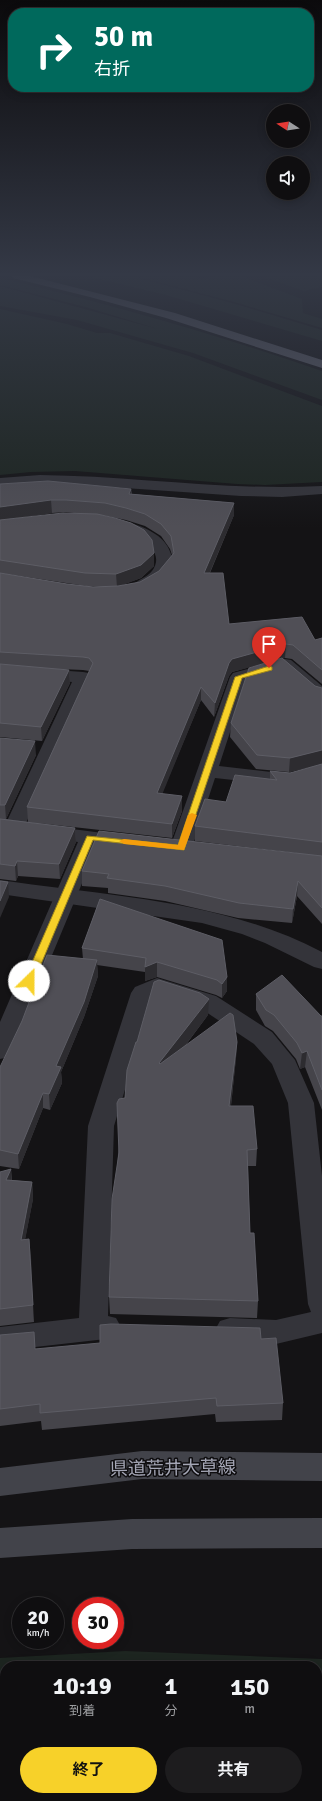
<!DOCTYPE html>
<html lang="ja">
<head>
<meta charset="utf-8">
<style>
  :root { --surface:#0f0e10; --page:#1d1c1e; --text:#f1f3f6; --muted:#9b9c9f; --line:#2f2e30; --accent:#f7d129 }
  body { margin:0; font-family:Signika,"Noto Sans JP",sans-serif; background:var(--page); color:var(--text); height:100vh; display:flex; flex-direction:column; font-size:15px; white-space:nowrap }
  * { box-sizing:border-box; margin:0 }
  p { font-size:13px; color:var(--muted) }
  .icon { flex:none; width:22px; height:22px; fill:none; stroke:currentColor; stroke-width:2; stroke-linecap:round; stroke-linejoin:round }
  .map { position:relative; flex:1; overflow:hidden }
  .side { position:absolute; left:0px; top:1661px; width:322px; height:140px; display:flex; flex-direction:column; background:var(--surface); border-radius:16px 16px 0 0; box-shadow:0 2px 10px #0003,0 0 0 1px var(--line) }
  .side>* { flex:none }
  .hud { position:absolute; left:8px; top:8px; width:306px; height:84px; border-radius:16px; box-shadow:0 2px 10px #0003,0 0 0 1px var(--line); background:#00695c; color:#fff; overflow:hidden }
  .needle { width:26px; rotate:282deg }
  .fabs { position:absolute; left:266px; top:104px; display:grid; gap:8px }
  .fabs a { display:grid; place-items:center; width:44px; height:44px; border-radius:50%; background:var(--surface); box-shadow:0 2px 10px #0003,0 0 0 1px var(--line); font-size:20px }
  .speed { position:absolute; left:12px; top:1597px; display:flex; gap:8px; font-size:20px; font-weight:700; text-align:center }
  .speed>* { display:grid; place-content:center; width:52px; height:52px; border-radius:50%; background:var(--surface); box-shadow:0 2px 10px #0003,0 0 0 1px var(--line); line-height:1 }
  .speed small { font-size:10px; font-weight:400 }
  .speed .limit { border:6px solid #d22; background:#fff; color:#111 }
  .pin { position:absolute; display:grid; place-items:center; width:34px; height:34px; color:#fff; margin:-41px -17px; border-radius:50% 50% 50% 0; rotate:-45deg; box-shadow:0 0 4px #0007 }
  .pin .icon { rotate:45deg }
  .me { position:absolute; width:44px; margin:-22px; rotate:23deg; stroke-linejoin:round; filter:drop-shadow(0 0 3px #0008) }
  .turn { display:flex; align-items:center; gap:14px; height:84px; padding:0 20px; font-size:18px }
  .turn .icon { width:52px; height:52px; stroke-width:2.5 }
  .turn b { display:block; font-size:28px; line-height:34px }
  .eta { display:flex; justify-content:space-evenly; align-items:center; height:68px; text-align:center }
  .eta b { font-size:24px; font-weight:700; line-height:28px }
  .action { display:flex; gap:8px; margin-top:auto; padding:8px 20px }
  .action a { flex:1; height:46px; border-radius:24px; background:var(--accent); color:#111; font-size:16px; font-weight:700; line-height:46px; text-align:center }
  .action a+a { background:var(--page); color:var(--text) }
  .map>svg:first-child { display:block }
  .green { fill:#1d2520; fill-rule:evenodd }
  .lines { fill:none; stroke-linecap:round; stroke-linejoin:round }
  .minor { fill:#34343a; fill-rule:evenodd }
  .tertiary { fill:#34343a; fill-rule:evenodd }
  .secondary { fill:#42434a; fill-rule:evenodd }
  .motorway { fill:#60616c; fill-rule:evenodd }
  .wall { fill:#45444a; fill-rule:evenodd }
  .shaded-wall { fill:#2d2c30 }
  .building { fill:#504f56; stroke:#5d5d65 }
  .route { fill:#f7d129; stroke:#a1881b }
  .slow { fill:#f59e0b }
  .labels { text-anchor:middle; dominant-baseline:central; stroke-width:3; stroke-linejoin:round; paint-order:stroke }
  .near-street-label { font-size:18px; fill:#a5a7b6; stroke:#0f0e10 }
</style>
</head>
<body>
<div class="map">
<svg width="322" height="1801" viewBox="0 0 322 1801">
  <rect width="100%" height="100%" fill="#141315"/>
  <path class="green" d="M87 276H131L232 303 322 330V341L166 295Z
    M135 276H191L202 279 213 276H241L302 299 303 313 322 319V328L234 302Z
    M262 276H322V287L304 291Z
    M0 278C109 304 216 334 322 371V400L193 353 77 320 0 306V286L158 329 89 308 0 285Z
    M0 309 67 324 97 333H110L189 356 322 406V482L265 485 237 484 75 471 31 472 0 475Z
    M125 1651 322 1659V1801H0V1658ZM5 1666H317V1796H5Z"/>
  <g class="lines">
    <path class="minor" d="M124 521C142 526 165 534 171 554 177 572 153 594 135 590L133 586C137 579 147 578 152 571 168 549 134 534 119 529L116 526 119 523Z
      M285 659 291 660 322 686V701L315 699 282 670 247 680 219 766 289 774 322 765V777L289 786 215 778 192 848 188 852 181 854 174 852 170 848 230 677 233 673Z
      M0 666 83 672 89 673 92 677 26 823 126 836 133 838 136 842 133 846 126 848 98 845 12 1051 9 1057 0 1059V1022L78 842 0 832V820L7 821 72 682 0 676Z
      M157 978 216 996 272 1032 295 1060 314 1103 322 1176V1333L276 1344 230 1342 220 1339 215 1330 220 1321 230 1318 276 1320 311 1312 308 1304 288 1103 272 1064 254 1044 200 1008 159 995 153 997 114 1126 108 1316 116 1318 121 1327 116 1336 106 1339 0 1351V1327L79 1318 88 1126 131 993 135 987Z"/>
    <path class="tertiary" d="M40 475C135 476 228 491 322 486V494L282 497 241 496 81 485 40 484 0 486V478Z
      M0 880C108 896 223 900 322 952V969L314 967 265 943 242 934 202 923 0 894Z"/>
    <path class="secondary" d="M142 1451 322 1453V1481L142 1479 0 1496V1468Z
      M322 1518V1548L132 1549 0 1558V1528L132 1519Z"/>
    <path class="motorway" d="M11 276H30L175 313 322 360V368L166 318 90 297 13 278Z"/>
  </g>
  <path class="wall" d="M0 484 131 489 132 494 234 503V515L210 573 229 624 315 640 322 638V684L292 659 285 658H282L315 686 322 688V764L289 772 256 769 230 737 231 723 268 662 232 672 229 676 214 717 201 700 162 793 182 811 172 838 28 822 27 807 89 671 83 670 59 669 69 670 70 683 42 741 0 737V573L67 584 93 587H104L86 586 0 573ZM66 512 81 514 8 519 52 513ZM102 515 126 520 145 526 161 536 170 549 172 555 159 571 140 582 119 586 141 578 154 566Z
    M0 738 36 755 6 819 75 828 76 842 60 879 18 876 16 881 0 879Z
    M322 764V924L297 896 292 923 238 918 165 901 108 893V888L82 886V871L296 853 195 841V826L226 802 270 779V771L290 773Z
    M100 899 227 977V991L222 998 216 995 157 977 145 981V972L97 965 98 976 84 1017 61 1072 62 1083 50 1110 43 1108 19 1169 0 1166V1067L83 959 82 948Z
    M256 994 321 1016H322V1110L305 1067 300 1069 296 1059 273 1031 265 1026 256 1010Z
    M208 1015 185 1046 237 1042 236 1058 231 1106 257 1149 256 1166H248L250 1233 258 1301 257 1318 110 1314 109 1297 118 1154 125 1098 137 1042Z
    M11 1169 12 1180 32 1182 33 1199 25 1239H29L34 1322 0 1326V1172Z
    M0 1335 36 1349 261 1339 283 1403 282 1420 216 1422 215 1414 42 1430 41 1421 0 1426Z"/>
  <path class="shaded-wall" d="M131 489 132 501 129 494Z
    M51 500 52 513 0 520V507Z
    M234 503V515L204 586V573Z
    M154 553V566L141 578 117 587 116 574Z
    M286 644 285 658 232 672 229 676 214 717 215 703 229 663 232 659Z
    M69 670 70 683 42 741 41 727Z
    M201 687V700L157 807V793Z
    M35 741 36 755 6 819 5 805Z
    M322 750V764L289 772 290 758Z
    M182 796V811L172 838V824Z
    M75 828 76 842 60 879 59 864Z
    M17 861 18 876 16 881 15 866Z
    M298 881 297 896 292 923 293 909Z
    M8 882 9 897 0 918V901Z
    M97 960 98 976 84 1017 61 1072 62 1083 50 1110 49 1094 56 1066Z
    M157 962V977L145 981V967Z
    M227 977V991L222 998V984Z
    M209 999 208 1015 159 1080V1063Z
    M237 1042 236 1058 229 1123V1106Z
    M307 1051 305 1067 300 1069 302 1053Z
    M43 1093V1108L19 1169 18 1154Z
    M11 1169 12 1186 6 1180Z
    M32 1182 33 1199 22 1256 21 1240Z
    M29 1239 31 1256 34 1322 33 1305Z"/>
  <path class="building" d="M48 481 131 489 129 494 234 503 204 573H223L229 624 302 617 315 640 322 638V670L293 645 286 644 232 659 229 663 215 703 201 687 157 793 182 796 172 824 27 807 93 663 89 658 83 657 0 652V573L67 584 93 587 118 586 140 582 159 571 174 553 171 536 161 524 145 514 126 508 105 503 66 500H51L0 507V484Z
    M63 513 97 514 115 518 131 523 144 530 152 540 154 553 141 565 116 574 85 573 0 560V520Z
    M282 658 315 686 322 688V750L290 758 257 755 231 723 249 668Z
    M0 664 69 670 41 727 0 723Z
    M0 738 35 741 5 805H0Z
    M322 764V842L195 826 205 799 226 802 235 775 277 780 270 771 290 773Z
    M0 819 75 828 59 864 17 861 15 866 0 864Z
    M99 831 322 856V908L298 881 293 909 239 903 165 886 107 878 109 874 82 871Z
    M0 881 8 882 0 901Z
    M100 899 222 940 227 977 222 984 217 980 157 962 145 967 146 958 82 948Z
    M47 955 97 960 84 1002 56 1066 61 1067 49 1094 43 1093 18 1154 0 1150V1067L22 1021Z
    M282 975 321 1016H322V1090L307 1051 302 1053 297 1043 274 1015 266 1010 256 994Z
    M159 980 200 993 209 999 159 1063 160 1064 230 1013 233 1015 237 1042 229 1106H253L257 1149 247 1150 250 1233H254L258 1301 109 1297 112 1199 119 1153 117 1103 119 1099 125 1098 127 1070 136 1042H137L154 982Z
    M11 1169 6 1180 32 1182 21 1240 29 1239 33 1305 0 1309V1172Z
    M111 1324 260 1328 261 1339 276 1338 283 1403 217 1406 216 1398 40 1413V1404L0 1409V1335L34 1332 35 1349 100 1343V1325Z"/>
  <linearGradient id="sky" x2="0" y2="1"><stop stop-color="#0b0a0c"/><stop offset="0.52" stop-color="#343946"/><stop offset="1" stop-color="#343946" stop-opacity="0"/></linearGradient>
  <rect width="322" height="528" fill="url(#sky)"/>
  <path class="route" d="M269 666 272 667V670L242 678 184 850 93 840 34 981 29 985 26 984 24 981 87 836 178 845 235 677Z"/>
  <path class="slow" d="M192 813 197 815 184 850 124 844 119 841 124 839 178 845 188 815Z"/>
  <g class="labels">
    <g class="near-street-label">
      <text transform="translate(173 1468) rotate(-1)">県道荒井大草線</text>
    </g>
  </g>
</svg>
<div class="fabs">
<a><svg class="needle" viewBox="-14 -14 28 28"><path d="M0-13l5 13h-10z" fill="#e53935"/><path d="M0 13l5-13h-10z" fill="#9b9c9f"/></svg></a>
<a><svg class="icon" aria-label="sound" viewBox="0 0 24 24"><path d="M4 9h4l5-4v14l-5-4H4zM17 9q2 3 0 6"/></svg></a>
</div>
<div class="speed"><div>20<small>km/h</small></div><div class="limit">30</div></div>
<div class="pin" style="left:269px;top:668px;background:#d93025"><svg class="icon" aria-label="arrive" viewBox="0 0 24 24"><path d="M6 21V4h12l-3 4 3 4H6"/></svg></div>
<svg class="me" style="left:29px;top:981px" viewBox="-20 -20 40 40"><circle r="19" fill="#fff"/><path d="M0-13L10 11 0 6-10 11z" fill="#f7d129"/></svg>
<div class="hud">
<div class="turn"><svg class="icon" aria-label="right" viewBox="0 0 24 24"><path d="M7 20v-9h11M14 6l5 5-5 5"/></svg><div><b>50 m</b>右折</div></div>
</div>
<section class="side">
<div class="eta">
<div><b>10:19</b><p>到着</p></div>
<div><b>1</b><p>分</p></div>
<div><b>150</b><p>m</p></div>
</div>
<div class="action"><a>終了</a><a>共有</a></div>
</section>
</div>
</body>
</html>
